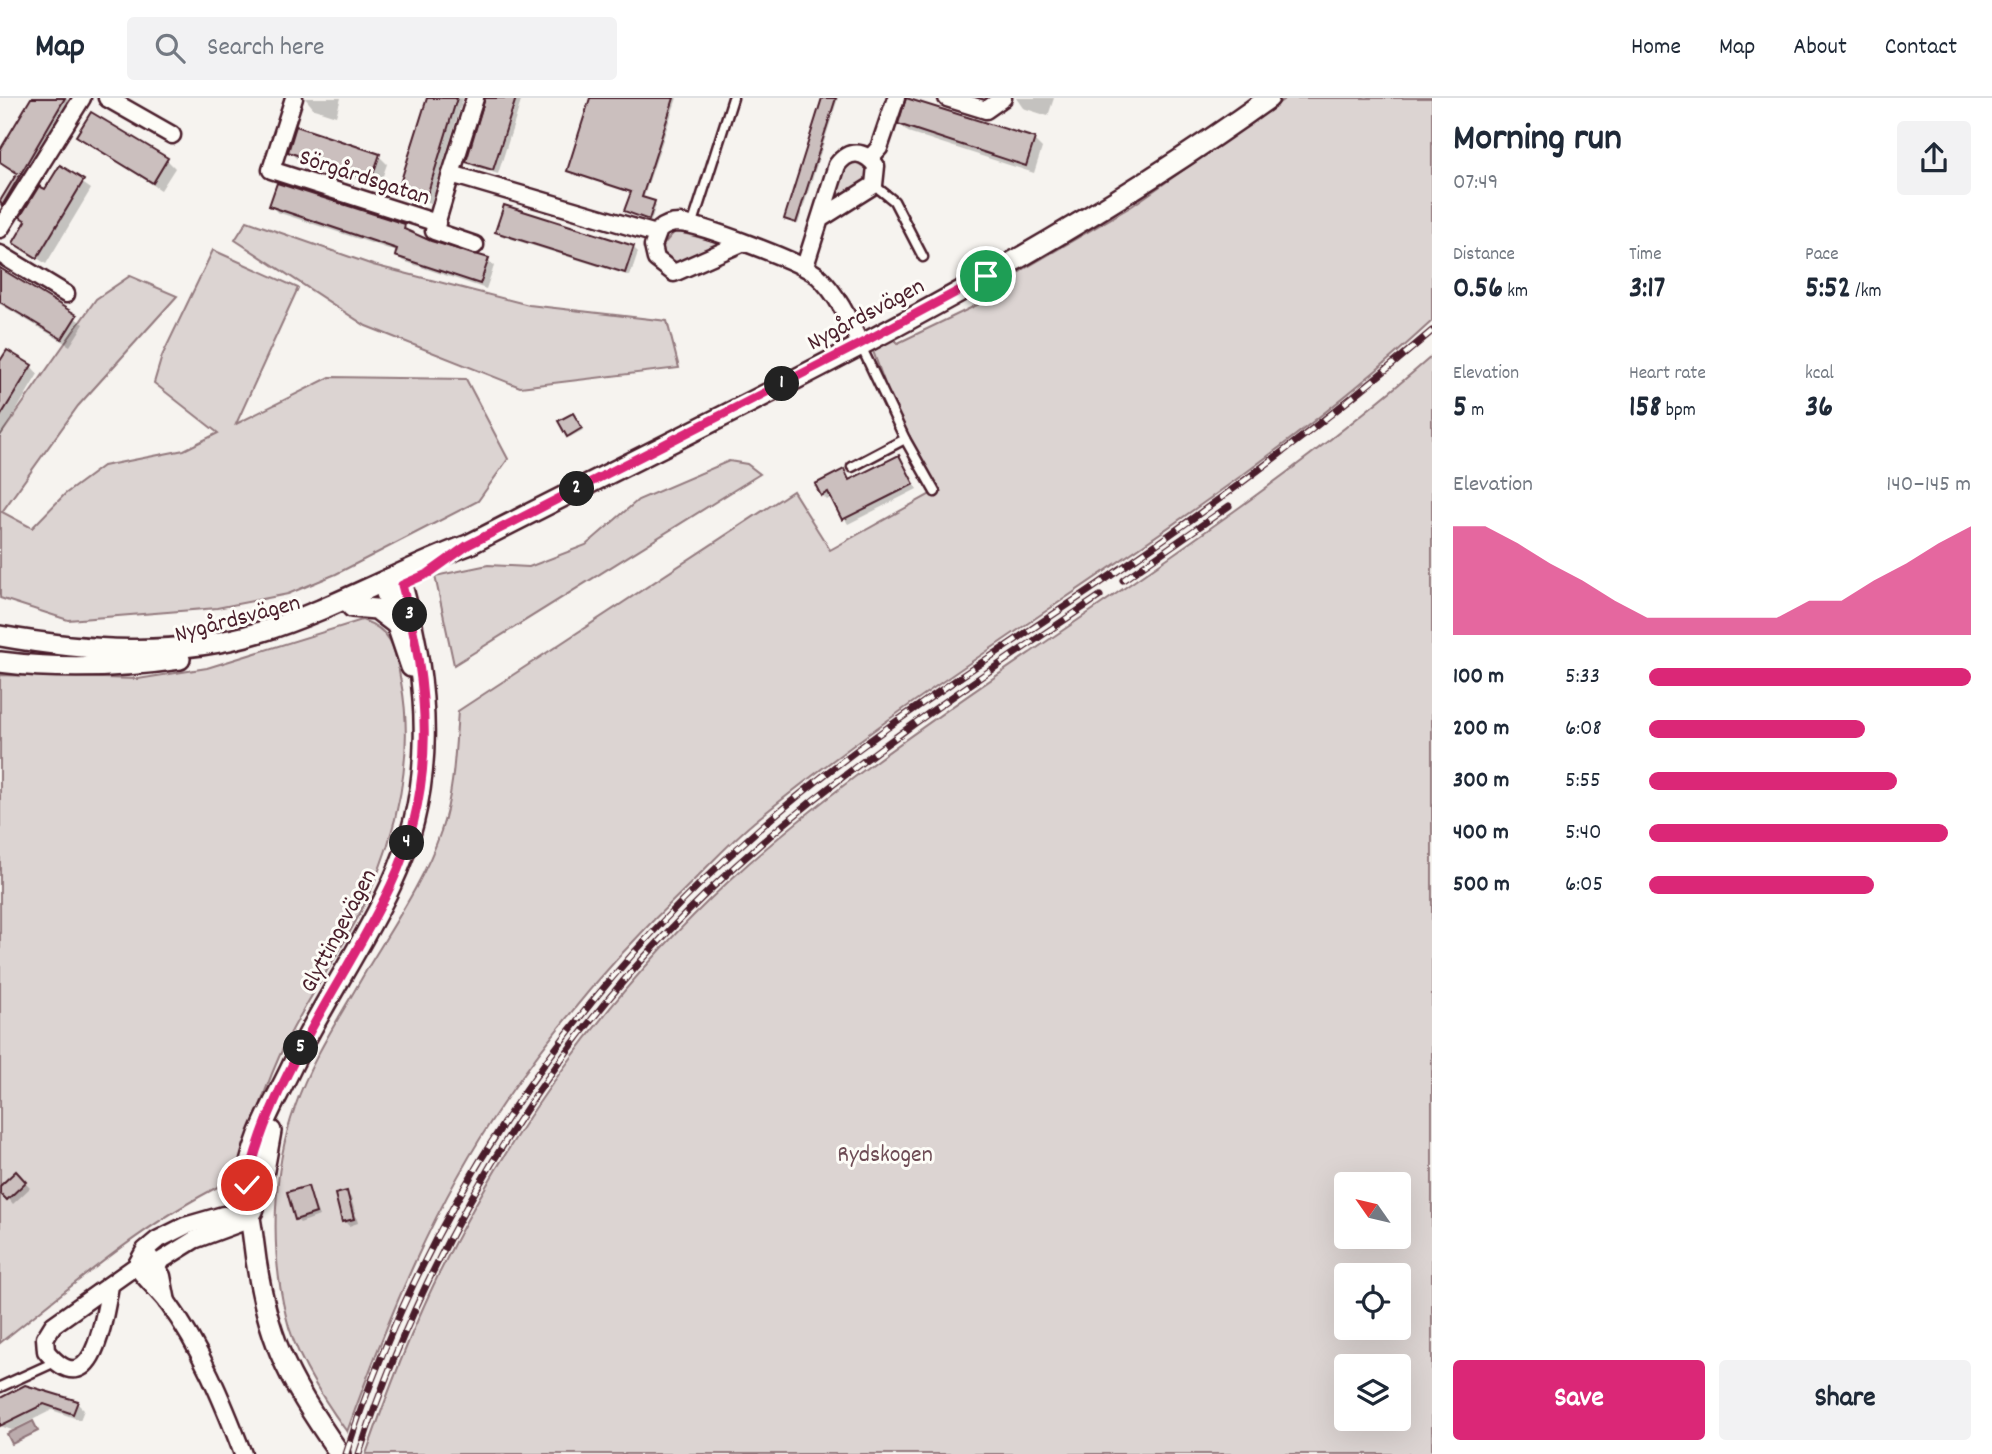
<!DOCTYPE html>
<html lang="en">
<head>
<meta charset="utf-8">
<style>
  body { margin:0; font-family:Dekko,sans-serif; background:#f2f2f3; color:#1f2937; height:100vh; display:flex; flex-direction:column; font-size:26px; white-space:nowrap }
  * { box-sizing:border-box; margin:0 }
  p { font-size:23px; color:#747a83 }
  .icon { flex:none; width:38px; height:38px; fill:none; stroke:currentColor; stroke-width:2; stroke-linecap:round; stroke-linejoin:round }
  .map { position:relative; flex:1; overflow:hidden }
  .sheet { display:flex; flex-direction:column; background:#fff; width:560px }
  .sheet>* { flex:none }
  .needle { width:46px; rotate:304deg }
  .tools { position:absolute; left:1334px; top:1074px; display:grid; gap:14px }
  .tools a { display:grid; place-items:center; width:77px; height:77px; border-radius:7px; background:#fff; box-shadow:0 7px 28px #0002; font-size:35px }
  .pin { position:absolute; display:grid; place-items:center; width:60px; height:60px; color:#fff; margin:-30px; border:4px solid #fff; border-radius:50%; box-shadow:0 2px 7px #0007 }
  .km { position:absolute; width:35px; height:35px; margin:-18px; border-radius:50%; background:#222; color:#fff; font-size:19px; line-height:35px; text-align:center }
  .round { display:grid; place-items:center; flex:none; width:74px; height:74px; border-radius:7px; background:#f2f2f3 }
  .overview { display:flex; align-items:center; justify-content:space-between; height:119px; padding:0 21px }
  h1 { font-size:38px; font-weight:700; line-height:52px }
  .metrics { display:grid; grid-template-columns:repeat(3,1fr); gap:10px; height:119px; padding:7px 21px }
  .metrics div { display:grid; align-content:center }
  .metrics b { font-size:30px; font-weight:700 }
  .metrics small { font-size:19px; font-weight:400 }
  .metrics p { font-size:19px }
  .chart { height:196px; padding:14px 21px }
  .chart p { display:flex; justify-content:space-between }
  .chart svg { width:100%; height:126px; margin-top:7px; fill:#db2777; opacity:.7 }
  .cta { display:flex; gap:14px; margin-top:auto; padding:14px 21px }
  .cta a { flex:1; height:80px; border-radius:7px; background:#db2777; color:#fff; font-size:28px; font-weight:700; line-height:80px; text-align:center }
  .cta a+a { background:#f2f2f3; color:#1f2937 }
  ul { padding:0 21px; list-style:none; font-size:23px }
  li { display:grid; grid-template-columns:112px 84px 1fr; align-items:center; height:52px }
  li i { height:18px; border-radius:9px; background:#db2777 }
  header { display:flex; align-items:center; gap:42px; box-sizing:border-box; height:98px; padding:0 35px; background:#fff; border-bottom:2px solid #e0e1e3 }
  header strong { font-size:33px }
  nav { display:flex; gap:38px; margin-inline-start:auto; font-size:24px }
  .search { width:490px; height:63px; background:#f2f2f3; display:flex; align-items:center; gap:18px; box-sizing:border-box; padding:0 24px; border-radius:7px; color:#747a83; font-size:26px }
  main { display:flex; flex:1; min-height:0 }
  .map>svg:first-child { display:block }
  .green { fill:#dcd4d2; stroke:#937a7e; stroke-width:2; fill-rule:evenodd }
  .water { fill:#bbabac; stroke:#8e7378; stroke-width:2 }
  .shadow { fill:#0003 }
  .building { fill:#cbbfbe; stroke:#4a1f2b; stroke-width:2 }
  .lines { fill:none; stroke-linecap:round; stroke-linejoin:round }
  .service-casing { stroke:#4a1f2b; stroke-width:13 }
  .minor-casing { stroke:#4a1f2b; stroke-width:21 }
  .tertiary-casing { stroke:#4a1f2b; stroke-width:24 }
  .service { stroke:#fdfcf7; stroke-width:8 }
  .minor { stroke:#fdfcf7; stroke-width:16 }
  .tertiary { stroke:#fdfcf7; stroke-width:19 }
  .rail-casing { stroke:#4a1f2b; stroke-width:7 }
  .rail { stroke:#fdfcf7; stroke-width:4.5; stroke-dasharray:13; stroke-linecap:butt }
  .route-casing { stroke:#fff; stroke-width:14 }
  .route { stroke:#db2777; stroke-width:9 }
  .labels { text-anchor:middle; stroke-width:6; stroke-linejoin:round; paint-order:stroke }
  .street-label { font-size:24px; fill:#4a1f2b; stroke:#fdfcf7 }
  .park-label { font-size:24px; fill:#6e4c55; stroke:#fdfcf7 }
</style>
</head>
<body>
<header>
<strong>Map</strong>
<div class="search"><svg class="icon" aria-label="search" viewBox="0 0 24 24"><circle cx="10" cy="10" r="6"/><path d="M15 15l6 6"/></svg>Search here</div>
<nav><a>Home</a><a>Map</a><a>About</a><a>Contact</a></nav>
</header>
<main>
<div class="map">
<svg width="1432" height="1356" viewBox="0 0 1432 1356">
  <rect width="100%" height="100%" fill="#f6f3ef"/>
  <filter id="ink" filterUnits="userSpaceOnUse"><feTurbulence type="fractalNoise" baseFrequency=".0143" numOctaves="2"/><feDisplacementMap in="SourceGraphic" scale="14" xChannelSelector="R" yChannelSelector="G"/><feConvolveMatrix kernelMatrix="1 2 1 2 8 2 1 2 1" color-interpolation-filters="sRGB"/></filter>
  <g filter="url(#ink)">
    <g class="green">
      <path d="M 1286,0 L 1432,0 L 1432,223 C 1227,413 975,544 759,720 C 734,740 712,764 690,786 C 621,852 558,925 504,1004 C 435,1104 388,1220 347,1334 C 323,1301 295,1258 286,1218 C 270,1152 272,1073 295,1009 C 311,962 339,920 363,878 C 390,832 424,784 441,733 C 454,695 455,653 458,613 L 793,393 L 830,452 L 934,394 L 905,341 L 873,253 L 894,241 L 898,245 L 1004,194 L 1001,188 L 1024,171 L 1132,108 Z"/>
      <polygon points="854,63 867,71 867,82 835,100 843,71"/>
      <polygon points="247,123 373,167 529,207 667,223 679,270 520,289 366,228 235,142"/>
      <polygon points="675,133 717,144 715,148 684,164 676,164 664,155 663,147"/>
      <polygon points="213,152 298,190 236,326 330,279 466,281 508,361 478,403 336,476 288,496 217,510 68,522 0,500 0,338 96,201 130,178 177,198 78,308 2,414 32,430 65,396 103,368 184,352 218,335 154,285 162,258"/>
      <path d="M 1432,258 L 1432,1356 L 366,1356 C 386,1299 407,1243 433,1188 C 504,1039 607,897 728,784 C 822,697 929,624 1034,552 C 1170,459 1308,366 1432,258 ZM 1346,1087 L 1398,1087 L 1398,1139 L 1346,1139 ZM 1346,1178 L 1398,1178 L 1398,1230 L 1346,1230 ZM 1346,1269 L 1398,1269 L 1398,1321 L 1346,1321 Z"/>
      <polygon points="729,363 747,366 760,376 454,567 435,478 488,467 529,469 586,447 638,402"/>
      <path d="M 362,522 C 395,533 395,554 401,584 C 415,657 397,735 367,801 C 344,851 310,895 286,944 C 265,987 251,1034 238,1079 C 149,1120 76,1185 0,1245 L 0,577 L 138,581 L 207,570 Z"/>
    </g>
    <polygon class="water" points="33,1323 38,1333 12,1346 7,1336"/>
    <g class="shadow">
      <polygon points="33,0 66,0 70,4 5,110 0,106 18,76 0,64 0,55"/>
      <polygon points="305,0 341,0 336,18 314,11"/>
      <polygon points="429,0 463,0 431,105 405,97 400,92"/>
      <polygon points="487,0 522,0 498,76 473,68 468,63"/>
      <polygon points="592,0 677,0 643,101 656,107 651,123 626,113 633,94"/>
      <polygon points="824,0 838,0 798,126 786,121"/>
      <polygon points="1016,0 1054,0 1048,18 1023,10"/>
      <polygon points="900,26 1034,42 1042,50 1034,75 908,34"/>
      <polygon points="78,38 167,62 175,70 161,92"/>
      <polygon points="290,54 379,58 387,66 379,89 298,62"/>
      <polygon points="61,70 91,91 46,166 15,145 27,125 22,119 46,94"/>
      <polygon points="271,108 404,127 410,136 471,159 488,162 494,168 486,191 403,163 397,157 398,154 277,114"/>
      <polygon points="497,134 633,149 638,154 630,178 502,138"/>
      <polygon points="0,173 84,226 70,248 0,206"/>
      <polygon points="0,266 31,268 38,276 0,340"/>
      <polygon points="575,319 583,332 570,339 568,338"/>
      <polygon points="898,359 917,391 848,426 832,399 827,402 822,397 843,373 851,383"/>
      <polygon points="16,1076 30,1090 13,1106 0,1090"/>
      <polygon points="308,1090 319,1118 300,1125 296,1121"/>
      <polygon points="346,1095 351,1100 358,1125 349,1128 344,1123"/>
      <polygon points="0,1302 77,1305 84,1312 80,1322 52,1312 12,1332 0,1328"/>
    </g>
    <g class="building">
      <polygon points="31,0 65,0 2,108 0,103 17,75 0,64 0,52"/>
      <polygon points="427,0 457,0 426,101 398,92"/>
      <polygon points="485,0 516,0 493,72 466,64"/>
      <polygon points="590,0 674,0 642,99 655,103 649,122 624,113 631,94 567,73"/>
      <polygon points="822,0 836,0 796,125 784,121"/>
      <polygon points="906,0 1035,40 1026,68 898,26"/>
      <polygon points="91,14 168,60 153,85 76,38"/>
      <polygon points="296,28 380,56 371,82 288,54"/>
      <polygon points="60,67 84,82 37,160 13,145 26,123 20,119 39,88 45,91"/>
      <polygon points="277,85 405,126 404,131 431,143 489,160 480,186 395,158 397,151 269,108"/>
      <polygon points="504,107 634,148 625,175 495,134"/>
      <polygon points="0,170 77,217 62,241 0,204"/>
      <polygon points="7,252 32,267 0,319 0,263"/>
      <polygon points="573,315 582,330 567,339 558,323"/>
      <polygon points="899,357 914,386 842,422 828,394 821,398 815,386 844,371 849,382"/>
      <polygon points="16,1073 26,1084 7,1102 0,1095 0,1088"/>
      <polygon points="308,1088 316,1115 295,1122 287,1094"/>
      <polygon points="347,1093 354,1121 342,1124 335,1096"/>
      <polygon points="25,1287 78,1303 73,1316 44,1306 0,1328 0,1300"/>
    </g>
    <g class="lines">
      <defs>
        <g id="service">
          <polyline points="874,87 894,103 923,159"/>
          <polyline points="692,128 733,0"/>
          <polyline points="905,341 935,394"/>
          <polyline points="852,369 905,341 860,246"/>
          <polyline points="0,1289 55,1264"/>
        </g>
        <g id="minor">
          <polyline points="107,0 172,37"/>
          <polyline points="294,0 271,72 437,125"/>
          <polyline points="947,0 986,12 1003,0"/>
          <polyline points="870,60 879,50 896,0"/>
          <polyline points="451,76 475,0"/>
          <polyline points="0,131 82,0"/>
          <path d="M 742,145 L 674,175 L 656,161 L 653,148 L 659,132 C 665,127 671,125 679,125 C 700,126 802,164 818,178 C 838,197 849,222 860,246"/>
          <polyline points="475,147 434,133 451,76 656,136"/>
          <polyline points="0,156 66,196"/>
          <path d="M 805,168 L 837,67 C 849,51 864,52 876,68 L 874,87 L 820,121"/>
          <polyline points="149,1158 162,1178 167,1204"/>
          <path d="M 136,1168 C 145,1181 158,1192 168,1205 C 201,1250 223,1304 243,1356"/>
          <polyline points="136,1168 154,1167 194,1142 251,1121"/>
          <path d="M 110,1188 C 104,1219 93,1310 46,1253 L 45,1240 L 53,1227 L 136,1168 L 145,1152 L 157,1142 L 185,1128 L 223,1117 L 251,1121"/>
        </g>
        <g id="tertiary">
          <polyline points="389,481 386,495 411,569"/>
          <polyline points="352,509 376,511 397,527"/>
          <path d="M 0,538 C 85,553 177,560 260,534 C 332,512 398,473 468,447 C 739,308 1021,179 1269,0"/>
          <path d="M 0,564 C 62,572 118,570 180,561"/>
          <polyline points="253,1113 261,1089 271,1033"/>
          <path d="M 340,1356 C 285,1277 264,1236 253,1139 C 251,1122 246,1103 247,1086 C 249,1045 275,1004 292,968 C 322,906 362,849 391,787 C 437,690 430,587 402,487 L 389,481"/>
        </g>
      </defs>
      <use href="#service" class="service-casing"/>
      <use href="#minor" class="minor-casing"/>
      <use href="#tertiary" class="tertiary-casing"/>
      <use href="#service" class="service"/>
      <use href="#minor" class="minor"/>
      <use href="#tertiary" class="tertiary"/>
      <defs>
        <g id="rail">
          <polyline points="1123,482 1229,408"/>
          <path d="M 346,1356 C 422,1119 564,904 750,739 C 857,643 981,566 1100,485 C 1215,407 1326,324 1432,233"/>
          <path d="M 359,1356 C 435,1123 571,910 757,749 C 864,656 983,577 1100,498"/>
        </g>
      </defs>
      <use href="#rail" class="rail-casing"/>
      <use href="#rail" class="rail"/>
    </g>
  </g>
  <g class="lines" filter="url(#ink)">
    <defs>
      <path id="route" d="M 247,1087 C 261,1021 294,961 327,903 C 349,865 372,827 391,787 C 437,690 430,588 402,487 L 429,475 L 468,447 L 860,246 L 986,178"/>
    </defs>
    <use href="#route" class="route-casing"/>
    <use href="#route" class="route"/>
  </g>
  <g class="labels">
    <g class="street-label">
      <text transform="translate(365 78) rotate(18)" y="8">Sörgårdsgatan</text>
      <text transform="translate(865 215) rotate(-28)" y="8">Nygårdsvägen</text>
      <text transform="translate(237 519) rotate(-15)" y="8">Nygårdsvägen</text>
      <text transform="translate(337 832) rotate(-62)" y="8">Glyttingevägen</text>
    </g>
    <g class="park-label">
      <text x="885" y="1063">Rydskogen</text>
    </g>
  </g>
</svg>
<div class="tools">
<a><svg class="needle" viewBox="-14 -14 28 28"><path d="M0-13l5 13h-10z" fill="#e53935"/><path d="M0 13l5-13h-10z" fill="#747a83"/></svg></a>
<a><svg class="icon" aria-label="locate" viewBox="0 0 24 24"><circle cx="12" cy="12" r="6"/><path d="M12 2v4M12 18v4M2 12h4M18 12h4"/></svg></a>
<a><svg class="icon" aria-label="layers" viewBox="0 0 24 24"><path d="M12 4l9 5-9 5-9-5zM3 14l9 5 9-5"/></svg></a>
</div>
<div class="pin" style="left:986px;top:178px;background:#1e9e55"><svg class="icon" aria-label="arrive" viewBox="0 0 24 24"><path d="M6 21V4h12l-3 4 3 4H6"/></svg></div>
<div class="pin" style="left:247px;top:1087px;background:#d93025"><svg class="icon" aria-label="check" viewBox="0 0 24 24"><path d="M5 12l5 5 9-10"/></svg></div>
<b class="km" style="left:782px;top:286px">1</b>
<b class="km" style="left:577px;top:391px">2</b>
<b class="km" style="left:410px;top:517px">3</b>
<b class="km" style="left:407px;top:745px">4</b>
<b class="km" style="left:301px;top:950px">5</b>
</div>
<section class="sheet">
<div class="overview"><div><h1>Morning run</h1><p>07:49</p></div><a class="round"><svg class="icon" aria-label="share" viewBox="0 0 24 24"><path d="M12 15V3M7 8l5-5 5 5M5 13v7h14v-7"/></svg></a></div>
<div class="metrics">
<div><p>Distance</p><b>0.56<small> km</small></b></div>
<div><p>Time</p><b>3:17</b></div>
<div><p>Pace</p><b>5:52<small> /km</small></b></div>
</div>
<div class="metrics">
<div><p>Elevation</p><b>5<small> m</small></b></div>
<div><p>Heart rate</p><b>158<small> bpm</small></b></div>
<div><p>kcal</p><b>36</b></div>
</div>
<div class="chart"><p><span>Elevation</span>140–145 m</p>
<svg viewBox="0 0 160 44" preserveAspectRatio="none"><path d="M0 44V6L10 6L20 12L30 19L40 25L50 32L60 38L70 38L80 38L90 38L100 38L110 32L120 32L130 25L140 19L150 12L160 6V44z"/></svg>
</div>
<ul>
<li><b>100 m</b>5:33<i style="width:100%"></i></li>
<li><b>200 m</b>6:08<i style="width:67%"></i></li>
<li><b>300 m</b>5:55<i style="width:77%"></i></li>
<li><b>400 m</b>5:40<i style="width:93%"></i></li>
<li><b>500 m</b>6:05<i style="width:70%"></i></li>
</ul>
<div class="cta"><a>Save</a><a>Share</a></div>
</section>
</main>
</body>
</html>
